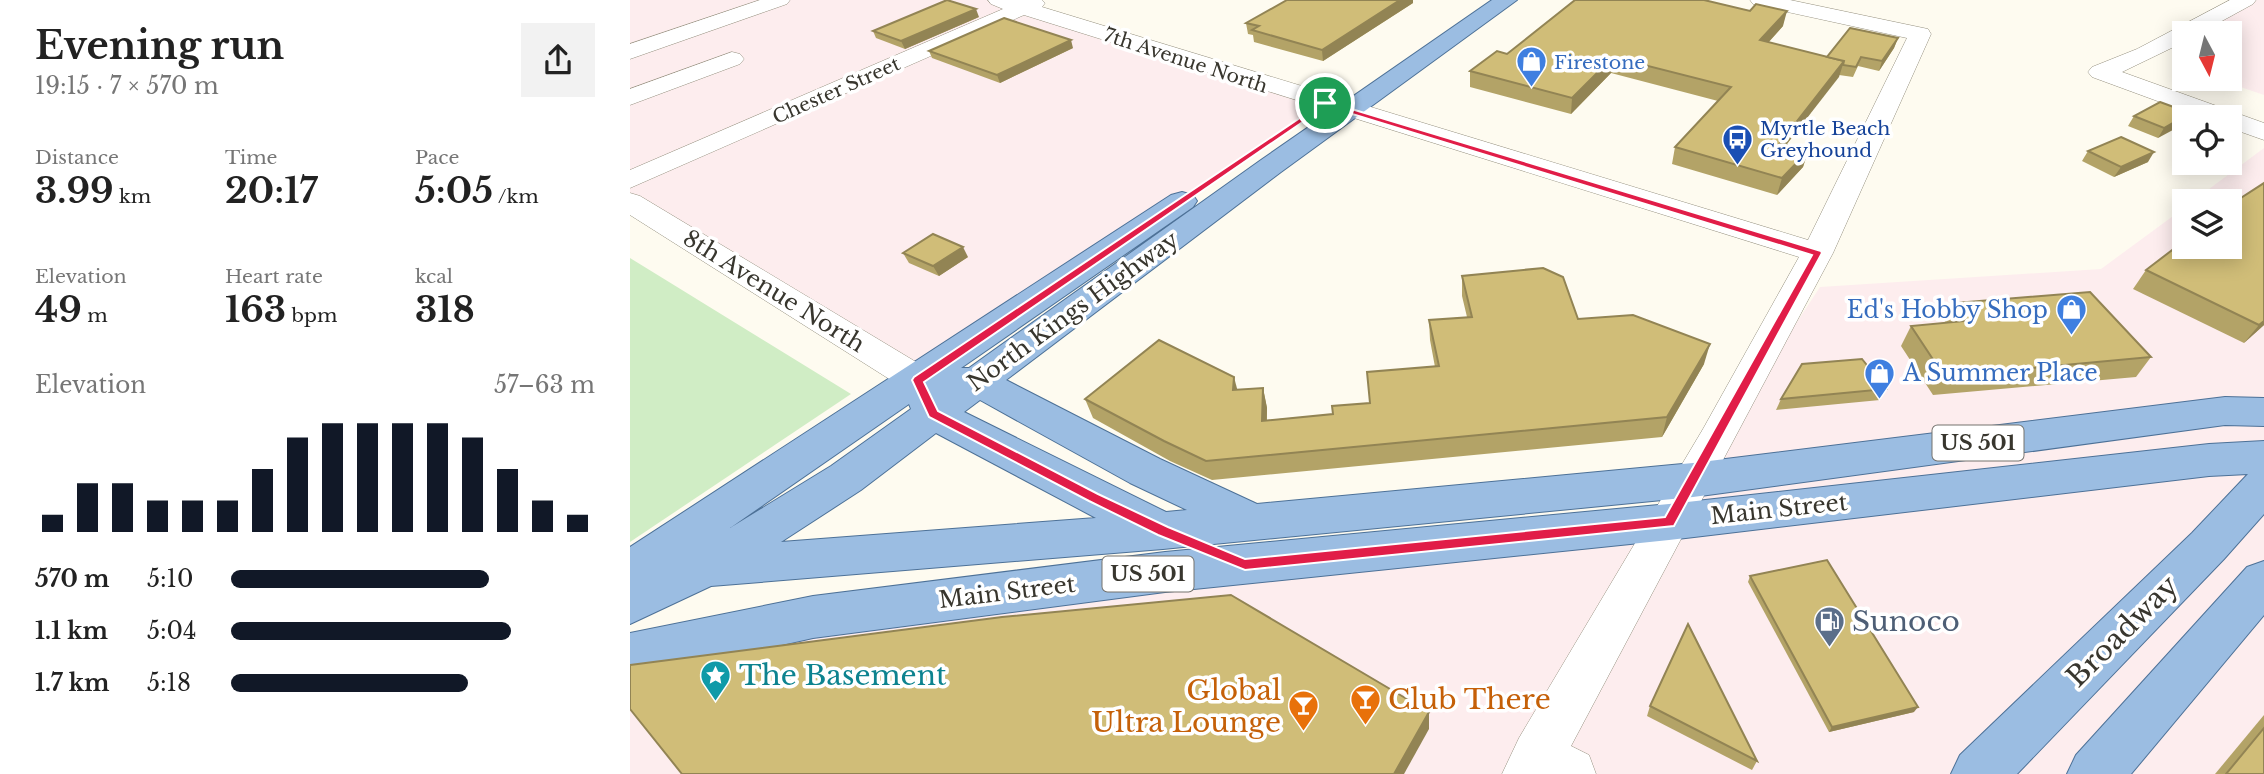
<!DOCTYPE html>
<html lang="en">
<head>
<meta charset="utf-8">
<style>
  body { margin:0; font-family:"Libre Baskerville",serif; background:#f2f2f2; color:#222; height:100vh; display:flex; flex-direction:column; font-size:26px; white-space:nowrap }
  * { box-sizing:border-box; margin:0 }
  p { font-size:23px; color:#767676 }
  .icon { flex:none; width:38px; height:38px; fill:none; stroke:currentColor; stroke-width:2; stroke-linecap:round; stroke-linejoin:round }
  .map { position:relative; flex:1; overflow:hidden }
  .side { display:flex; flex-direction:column; background:#fff; width:630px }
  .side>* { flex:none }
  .needle { width:46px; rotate:173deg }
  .controls { position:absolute; left:1542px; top:21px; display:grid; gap:14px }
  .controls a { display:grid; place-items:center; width:70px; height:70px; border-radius:0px; background:#fff; box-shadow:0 4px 18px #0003; font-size:35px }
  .pin { position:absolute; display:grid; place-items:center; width:60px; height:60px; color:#fff; margin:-30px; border:4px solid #fff; border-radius:50%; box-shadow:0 2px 7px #0007 }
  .round { display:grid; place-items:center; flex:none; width:74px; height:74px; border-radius:0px; background:#f2f2f2 }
  .headline { display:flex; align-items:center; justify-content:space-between; height:119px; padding:0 35px }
  h1 { font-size:38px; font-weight:800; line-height:52px }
  .stats { display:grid; grid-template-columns:repeat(3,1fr); gap:10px; height:119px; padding:7px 35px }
  .stats div { display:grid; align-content:center }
  .stats b { font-size:35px; font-weight:800 }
  .stats small { font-size:19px; font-weight:400 }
  .stats p { font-size:19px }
  .chart { height:196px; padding:14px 35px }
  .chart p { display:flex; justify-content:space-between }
  .chart svg { width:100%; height:126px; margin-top:7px; stroke:#111827; stroke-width:6 }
  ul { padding:0 35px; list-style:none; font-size:23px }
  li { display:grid; grid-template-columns:112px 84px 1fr; align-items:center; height:52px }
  li i { height:18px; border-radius:9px; background:#111827 }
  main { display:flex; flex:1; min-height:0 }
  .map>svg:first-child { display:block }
  .commercial { fill:#fdedee }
  .green { fill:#d0edc5 }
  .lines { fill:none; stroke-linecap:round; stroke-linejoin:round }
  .minor-casing { stroke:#95907f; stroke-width:1 }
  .major-casing { stroke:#4d7197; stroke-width:2 }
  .minor { fill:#fff; fill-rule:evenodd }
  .major { fill:#9bbde2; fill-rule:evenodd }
  .wall { fill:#b3a367 }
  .shaded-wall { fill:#928454 }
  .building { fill:#d0bd78; stroke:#928454; stroke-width:2 }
  .route { fill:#e11d48; stroke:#fff; stroke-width:2; fill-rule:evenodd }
  .labels { text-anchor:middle; stroke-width:7; stroke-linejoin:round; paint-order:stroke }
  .far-street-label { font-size:19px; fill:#38362e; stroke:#fff }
  .far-shop-label { font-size:19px; fill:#366cbe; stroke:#fff; text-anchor:start }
  .far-transit-label { font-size:19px; fill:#164399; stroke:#fff; text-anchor:start }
  .shield { fill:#fff; stroke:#74726d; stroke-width:2 }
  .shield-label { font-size:21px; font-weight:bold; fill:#38362e }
  .street-label { font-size:23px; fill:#38362e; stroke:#fff }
  .shop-label { font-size:23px; fill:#366cbe; stroke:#fff; text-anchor:end }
  .near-service-label { font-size:28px; fill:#4e5e75; stroke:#fff; text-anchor:start }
  .near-street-label { font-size:28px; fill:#38362e; stroke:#fff }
  .near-culture-label { font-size:28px; fill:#0d838f; stroke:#fff; text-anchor:start }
  .near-food-label { font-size:28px; fill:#c56008; stroke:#fff; text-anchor:end }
</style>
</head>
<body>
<main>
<section class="side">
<div class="headline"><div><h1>Evening run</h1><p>19:15 · 7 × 570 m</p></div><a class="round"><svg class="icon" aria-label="share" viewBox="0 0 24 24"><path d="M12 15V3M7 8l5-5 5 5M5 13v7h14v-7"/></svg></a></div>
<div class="stats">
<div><p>Distance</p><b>3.99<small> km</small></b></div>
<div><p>Time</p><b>20:17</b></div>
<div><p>Pace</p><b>5:05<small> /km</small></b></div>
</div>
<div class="stats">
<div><p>Elevation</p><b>49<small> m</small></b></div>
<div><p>Heart rate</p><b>163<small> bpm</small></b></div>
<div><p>kcal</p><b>318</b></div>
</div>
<div class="chart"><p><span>Elevation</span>57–63 m</p>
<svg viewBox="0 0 160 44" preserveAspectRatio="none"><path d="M5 44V38M15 44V27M25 44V27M35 44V33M45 44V33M55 44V33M65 44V22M75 44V11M85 44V6M95 44V6M105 44V6M115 44V6M125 44V11M135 44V22M145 44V33M155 44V38"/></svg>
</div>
<ul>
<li><b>570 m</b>5:10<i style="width:71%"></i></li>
<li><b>1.1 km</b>5:04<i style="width:77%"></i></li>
<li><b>1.7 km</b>5:18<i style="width:65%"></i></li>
</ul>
</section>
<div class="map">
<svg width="1634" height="774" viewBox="0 0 1634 774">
  <rect width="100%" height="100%" fill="#fefbf0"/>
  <g class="commercial">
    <polygon points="0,0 368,0 695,103 288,380 0,203"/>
    <polygon points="1616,0 1634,0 1634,95 1587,79 1600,79 1600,33 1554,33"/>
    <polygon points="1634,148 1634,774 0,774 0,662 1039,522 1063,480 1190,287 1471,269 1554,208 1554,247 1600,247 1600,201 1563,201"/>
  </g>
  <polygon class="green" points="0,258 221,394 0,542"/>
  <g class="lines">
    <defs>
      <g id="minor">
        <polygon points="130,0 160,0 157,4 0,59 0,44"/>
        <polygon points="358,0 412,0 415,3 412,7 1178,240 1277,38 1130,6 1123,4 1120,0 1160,0 1298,29 1301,34 1203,253 941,746 959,755 966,774 872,774 889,738 1073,429 1169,257 394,15 0,188 0,170 373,9 361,4"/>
        <polygon points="1600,0 1626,0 1623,4 1570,33 1554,33 1554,42 1492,72 1634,123 1634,140 1600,128 1600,117 1571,117 1462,77 1458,72 1462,67 1507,49"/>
        <polygon points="102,52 110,54 114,59 110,64 0,105 0,89"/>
        <polygon points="0,193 10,196 301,371 306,380 301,389 288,393 275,389 0,215"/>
      </g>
      <g id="major">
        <path d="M 862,0 L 887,0 L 651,172 L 376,380 L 530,459 L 627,504 L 1063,463 L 1595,397 L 1634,398 L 1634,426 L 1595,425 L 1063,497 L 533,549 L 81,586 L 0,624 L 0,547 L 541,195 L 552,192 L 563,195 L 567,201 L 563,207 L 331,368 L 339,368 L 631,160 ZM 350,400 L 500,483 L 557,510 L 536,512 L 334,412 ZM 279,404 L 281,409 L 201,466 L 100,528 ZM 306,433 L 466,518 L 151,542 L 231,490 Z"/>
        <polygon points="1634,441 1634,514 1594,559 1387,774 1321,774 1330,755 1562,533 1618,474 1579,476 1039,540 535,592 183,638 0,679 0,633 183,596 535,552 1039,504 1579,444"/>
        <polygon points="1634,561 1634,615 1501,774 1437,774 1446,755 1617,567"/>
      </g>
    </defs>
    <use href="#minor" class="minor-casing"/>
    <use href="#major" class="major-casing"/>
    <use href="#minor" class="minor"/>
    <use href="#major" class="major"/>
  </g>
  <g class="wall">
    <polygon points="783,3 693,61 624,42 623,35 618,34 616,23"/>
    <polygon points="349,17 275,49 246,38 243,31"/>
    <polygon points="1153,26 1138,43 1197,57 1268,38 1264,48 1249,71 1228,66 1223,77 1209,75 1157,144 1178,151 1173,167 1147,195 1042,164 1045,147 1088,101 981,73 941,114 840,87 840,71 877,54"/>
    <polygon points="443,48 370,83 302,58 299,51"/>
    <polygon points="1560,113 1528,138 1498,126 1504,116"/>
    <polygon points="1458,151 1518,162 1484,177 1452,161"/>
    <polygon points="273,253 338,257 309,276 279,263"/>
    <polygon points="1516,270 1634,325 1614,343 1503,289"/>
    <polygon points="832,276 948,319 1074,364 1032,437 582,480 540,461 463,418 455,399 633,388 637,408 637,420 703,414 740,403 805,367 800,340 799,320 837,317 832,296"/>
    <polygon points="1324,303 1521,357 1506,377 1303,395 1271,346 1281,326 1314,323"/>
    <polygon points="1256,389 1250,400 1146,410 1151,399"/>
    <polygon points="1120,576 1284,712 1199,732 1118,582"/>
    <polygon points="1020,706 1127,761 1122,770 1017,716"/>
    <polygon points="1634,715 1634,774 1585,774"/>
  </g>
  <g class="shaded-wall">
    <polygon points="770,0 783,0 783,3 693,61 692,50"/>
    <polygon points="346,9 349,17 275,49 271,41"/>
    <polygon points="1157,11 1153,26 1126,56 1130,40"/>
    <polygon points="1268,38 1264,48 1249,71 1252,61"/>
    <polygon points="441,40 443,48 370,83 367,75"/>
    <polygon points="983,57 981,73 941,114 942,98"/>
    <polygon points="1214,61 1209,77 1145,159 1150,143"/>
    <polygon points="1560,113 1558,117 1554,117 1554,124 1528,138 1534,128"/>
    <polygon points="1178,151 1173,167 1147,195 1152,178"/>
    <polygon points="1524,152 1518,162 1484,177 1491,167"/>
    <polygon points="333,247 338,257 309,276 303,266"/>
    <polygon points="1634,321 1634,325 1614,343 1629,325"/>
    <polygon points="1080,344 1074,364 1032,437 1037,417"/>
    <polygon points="604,377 609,396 603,390"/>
    <polygon points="633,388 637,408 636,440 632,421"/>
    <polygon points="1288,707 1284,712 1199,732 1202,727"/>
    <polygon points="799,712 799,729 774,774 764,774"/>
  </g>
  <g class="building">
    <polygon points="317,0 346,9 271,41 243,31"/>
    <polygon points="657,0 770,0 692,50 622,30 629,26 616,23"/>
    <polygon points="945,0 1074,0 1120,11 1126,4 1157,11 1130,40 1214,61 1150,143 1178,151 1152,178 1045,147 1101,87 983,57 942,98 840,71 867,51 877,54"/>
    <polygon points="374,18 441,40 367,75 299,51"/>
    <polygon points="1220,28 1268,38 1252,61 1231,57 1226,67 1213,65 1214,61 1197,57"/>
    <polygon points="1530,102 1560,113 1534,128 1504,116"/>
    <polygon points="1491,137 1524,152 1491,167 1458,151"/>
    <polygon points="1634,183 1634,321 1629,325 1516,270 1554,241 1554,247 1600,247 1600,205"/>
    <polygon points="303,234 333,247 303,266 273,253"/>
    <polygon points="913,268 933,277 948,319 1003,315 1080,344 1037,417 576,461 534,441 455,399 529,340 604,377 603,390 633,388 632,421 703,414 702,406 740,403 737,372 809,366 799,320 842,317 832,276"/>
    <polygon points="1460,292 1521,357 1314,376 1281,326 1335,321 1324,303"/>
    <polygon points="1232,359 1256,389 1151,399 1172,364"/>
    <polygon points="1197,560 1288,707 1202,727 1120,576"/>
    <polygon points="601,595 799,712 764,774 52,774 0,709 0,665 372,617"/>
    <polygon points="1058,624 1127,761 1020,706"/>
    <polygon points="1634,728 1634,774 1596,774"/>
  </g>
  <path class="route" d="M 695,101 L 1191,251 L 1192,253 L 1044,526 L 615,570 L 528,535 L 459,501 L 299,417 L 282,380 L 284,377 ZM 696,106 L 1182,255 L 1035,517 L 615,559 L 538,527 L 468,494 L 308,411 L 294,382 Z"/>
  <defs>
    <symbol id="shop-pin" viewBox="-11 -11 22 30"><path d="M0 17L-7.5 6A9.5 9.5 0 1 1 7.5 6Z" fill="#3f7fe0" stroke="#fff"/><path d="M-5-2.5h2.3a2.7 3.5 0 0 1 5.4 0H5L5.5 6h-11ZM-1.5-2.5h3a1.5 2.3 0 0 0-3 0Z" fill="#fff"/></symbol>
    <symbol id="bus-pin" viewBox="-11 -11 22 30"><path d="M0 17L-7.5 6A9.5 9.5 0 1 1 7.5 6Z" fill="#1a4fb4" stroke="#fff"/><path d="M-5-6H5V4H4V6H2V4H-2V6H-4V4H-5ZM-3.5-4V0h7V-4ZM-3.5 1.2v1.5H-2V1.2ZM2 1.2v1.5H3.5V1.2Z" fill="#fff"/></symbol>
    <symbol id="fuel-pin" viewBox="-11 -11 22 30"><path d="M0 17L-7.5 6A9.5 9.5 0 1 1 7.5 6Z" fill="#5c6f8a" stroke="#fff"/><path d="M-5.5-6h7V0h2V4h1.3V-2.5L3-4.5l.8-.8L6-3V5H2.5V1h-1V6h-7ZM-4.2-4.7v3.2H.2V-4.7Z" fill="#fff"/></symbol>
    <symbol id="sight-pin" viewBox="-11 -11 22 30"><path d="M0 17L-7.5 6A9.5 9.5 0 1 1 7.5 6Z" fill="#0f9aa8" stroke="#fff"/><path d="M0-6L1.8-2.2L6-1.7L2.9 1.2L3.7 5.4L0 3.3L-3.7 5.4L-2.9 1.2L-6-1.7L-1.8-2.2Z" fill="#fff"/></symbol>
    <symbol id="bar-pin" viewBox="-11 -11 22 30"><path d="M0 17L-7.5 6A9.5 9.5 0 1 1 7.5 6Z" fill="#e8710a" stroke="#fff"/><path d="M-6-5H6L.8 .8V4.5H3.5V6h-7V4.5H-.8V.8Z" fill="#fff"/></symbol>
  </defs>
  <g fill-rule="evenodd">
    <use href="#shop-pin" x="884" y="44" width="35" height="47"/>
    <use href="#bus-pin" x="1090" y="122" width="35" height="47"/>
    <use href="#shop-pin" x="1424" y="292" width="35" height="47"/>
    <use href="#shop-pin" x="1232" y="356" width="35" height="47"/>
    <use href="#fuel-pin" x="1182" y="604" width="35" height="47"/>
    <use href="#sight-pin" x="68" y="658" width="35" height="47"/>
    <use href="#bar-pin" x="718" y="682" width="35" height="47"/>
    <use href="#bar-pin" x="656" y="688" width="35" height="47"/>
  </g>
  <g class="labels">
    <g class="far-street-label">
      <text transform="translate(556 60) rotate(18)" y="7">7th Avenue North</text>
      <text transform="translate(206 90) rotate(-24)" y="7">Chester Street</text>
    </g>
    <g class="far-shop-label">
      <text x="924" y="69">Firestone</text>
    </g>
    <g class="far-transit-label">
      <text x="1130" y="135">Myrtle Beach<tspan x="1130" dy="22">Greyhound</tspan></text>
    </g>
    <g class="shield">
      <rect x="1302.5" y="425.5" width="91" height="35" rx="5"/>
      <rect x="472.5" y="556.5" width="91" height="35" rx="5"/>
    </g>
    <g class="shield-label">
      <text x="1348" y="450">US 501</text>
      <text x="518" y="581">US 501</text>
    </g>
    <g class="street-label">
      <text transform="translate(144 291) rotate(32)" y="8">8th Avenue North</text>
      <text transform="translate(443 311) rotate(-36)" y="8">North Kings Highway</text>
      <text transform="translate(1149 509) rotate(-6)" y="8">Main Street</text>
      <text transform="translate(377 592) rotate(-7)" y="8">Main Street</text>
    </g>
    <g class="shop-label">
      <text x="1418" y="318">Ed's Hobby Shop</text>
      <text x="1273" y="381" text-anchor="start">A Summer Place</text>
    </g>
    <g class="near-service-label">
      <text x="1222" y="631">Sunoco</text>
    </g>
    <g class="near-street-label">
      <text transform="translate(1492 631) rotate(-45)" y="10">Broadway</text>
    </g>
    <g class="near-culture-label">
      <text x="109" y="685">The Basement</text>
    </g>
    <g class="near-food-label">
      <text x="651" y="700">Global<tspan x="651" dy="32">Ultra Lounge</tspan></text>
      <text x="758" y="709" text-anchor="start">Club There</text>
    </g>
  </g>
</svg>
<div class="controls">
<a><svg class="needle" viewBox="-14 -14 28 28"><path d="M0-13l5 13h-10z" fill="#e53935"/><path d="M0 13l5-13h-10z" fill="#767676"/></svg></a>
<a><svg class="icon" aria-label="locate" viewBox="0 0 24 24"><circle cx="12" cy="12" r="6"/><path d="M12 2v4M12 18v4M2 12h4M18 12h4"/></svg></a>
<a><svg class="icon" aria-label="layers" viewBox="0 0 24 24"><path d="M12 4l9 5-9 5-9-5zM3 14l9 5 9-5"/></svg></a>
</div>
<div class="pin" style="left:695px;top:103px;background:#1e9e55"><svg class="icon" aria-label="arrive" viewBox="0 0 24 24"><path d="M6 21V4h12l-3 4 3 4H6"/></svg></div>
</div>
</main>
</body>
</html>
